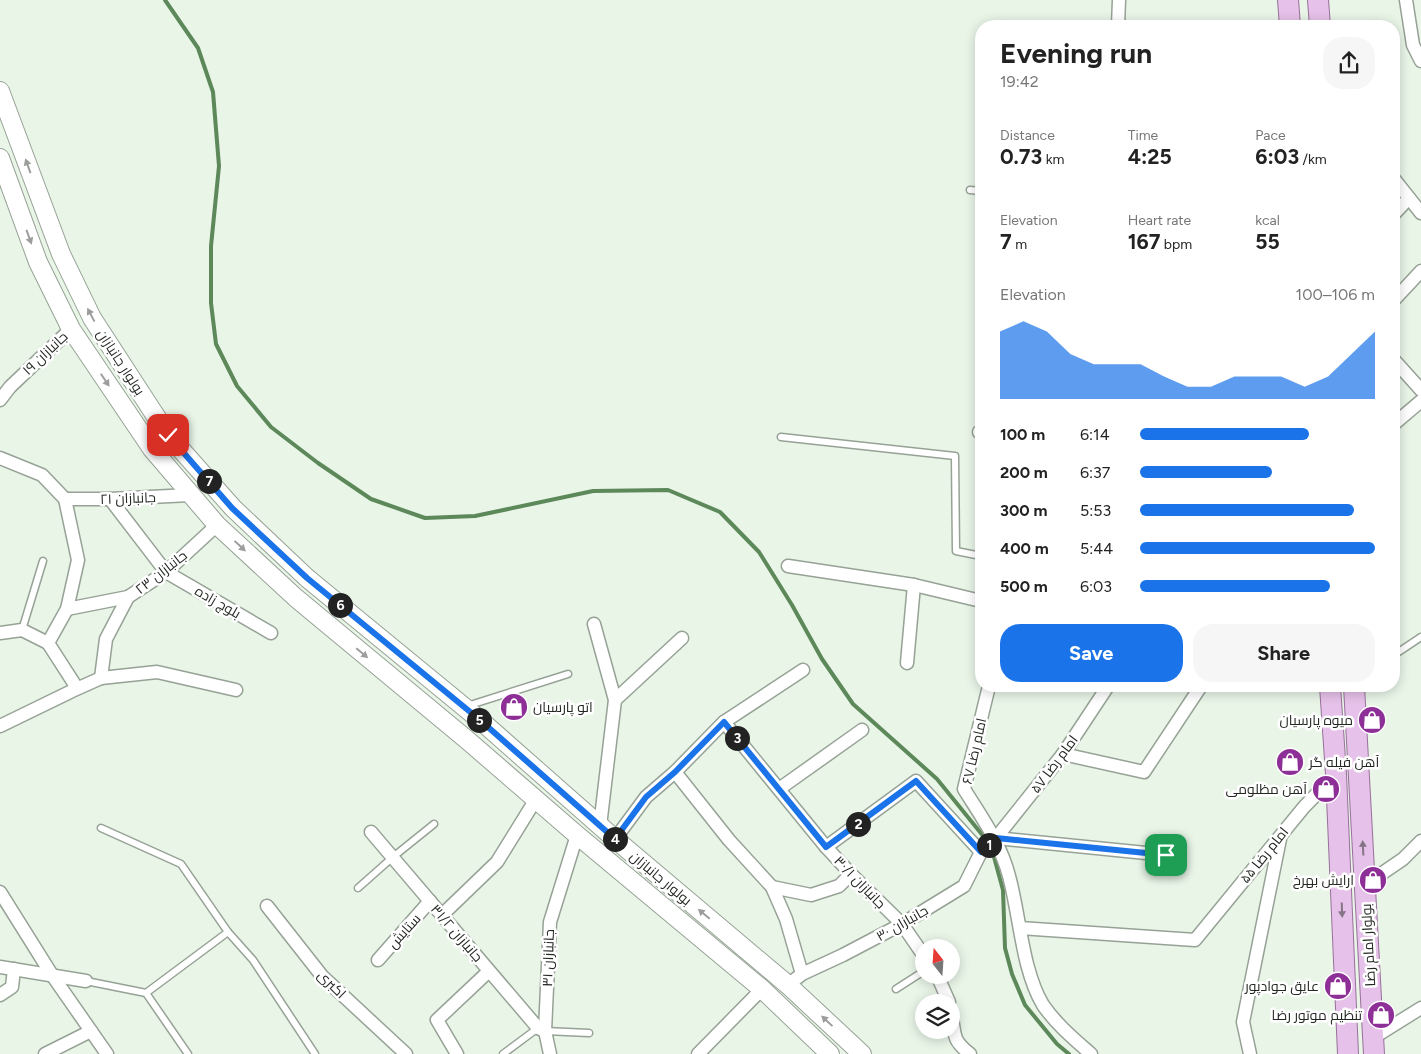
<!DOCTYPE html>
<html lang="en">
<head>
<meta charset="utf-8">
<style>
  body { margin:0; font-family:Figtree,Cairo,sans-serif; background:#f6f6f6; color:#222; height:100vh; display:flex; flex-direction:column; font-size:19px; white-space:nowrap }
  * { box-sizing:border-box; margin:0 }
  p { font-size:16px; color:#767676 }
  .icon { flex:none; width:28px; height:28px; fill:none; stroke:currentColor; stroke-width:2; stroke-linecap:round; stroke-linejoin:round }
  .map { position:relative; flex:1; overflow:hidden }
  .panel { position:absolute; left:975px; top:20px; width:425px; height:672px; display:flex; flex-direction:column; background:#fff; border-radius:20px; box-shadow:0 2px 12px #0003 }
  .panel>* { flex:none }
  .needle { width:32px; rotate:343deg }
  .fabs { position:absolute; left:915px; top:939px; display:grid; gap:10px }
  .fabs a { display:grid; place-items:center; width:45px; height:45px; border-radius:50%; background:#fff; box-shadow:0 2px 12px #0003; font-size:25px }
  .pin { position:absolute; display:grid; place-items:center; width:42px; height:42px; color:#fff; margin:-21px; border-radius:10px; box-shadow:0 2px 8px #0006 }
  .km { position:absolute; width:25px; height:25px; margin:-12px; border-radius:50%; background:#222; color:#fff; font-size:14px; line-height:25px; text-align:center }
  .round { display:grid; place-items:center; flex:none; width:52px; height:52px; border-radius:20px; background:#f6f6f6 }
  .head { display:flex; align-items:center; justify-content:space-between; height:85px; padding:0 25px }
  h1 { font-size:28px; font-weight:700; line-height:38px }
  .figures { display:grid; grid-template-columns:repeat(3,1fr); gap:8px; height:85px; padding:5px 25px }
  .figures div { display:grid; align-content:center }
  .figures b { font-size:21px; font-weight:700 }
  .figures small { font-size:14px; font-weight:400 }
  .figures p { font-size:14px }
  .chart { height:140px; padding:10px 25px }
  .chart p { display:flex; justify-content:space-between }
  .chart svg { width:100%; height:90px; margin-top:5px; fill:#1a73e8; opacity:.7 }
  .primary-button { display:flex; gap:10px; margin-top:auto; padding:10px 25px }
  .primary-button a { flex:1; height:58px; border-radius:20px; background:#1a73e8; color:#fff; font-size:20px; font-weight:700; line-height:58px; text-align:center }
  .primary-button a+a { background:#f6f6f6; color:#222 }
  ul { padding:0 25px; list-style:none; font-size:16px }
  li { display:grid; grid-template-columns:80px 60px 1fr; align-items:center; height:38px }
  li i { height:12px; border-radius:6px; background:#1a73e8 }
  .map>svg:first-child { display:block }
  .lines { fill:none; stroke-linecap:round; stroke-linejoin:round }
  .stream { stroke:#5c885a; stroke-width:4 }
  .lane-casing { stroke:#97a296; stroke-width:9 }
  .street-casing { stroke:#97a296; stroke-width:15 }
  .secondary-casing { stroke:#97a296; stroke-width:20 }
  .primary-casing { stroke:#98709b; stroke-width:22 }
  .lane { stroke:#fff; stroke-width:6 }
  .street { stroke:#fff; stroke-width:12 }
  .secondary { stroke:#fff; stroke-width:18 }
  .primary { stroke:#e6c1e9; stroke-width:20 }
  .oneway { fill:#9c9e9c }
  .oneway2 { fill:#857486 }
  .route-casing { stroke:#fff; stroke-width:10 }
  .route { stroke:#1a73e8; stroke-width:6 }
  .labels { text-anchor:middle; stroke-width:5; stroke-linejoin:round; paint-order:stroke }
  .street-label { font-size:14px; fill:#242823; stroke:#fff }
  .poi-label { font-size:14px; fill:#242823; stroke:#fff; text-anchor:end }
</style>
</head>
<body>
<div class="map">
<svg width="1421" height="1054" viewBox="0 0 1421 1054">
  <rect width="100%" height="100%" fill="#e8f5e7"/>
  <g class="lines">
    <polyline class="stream" points="165,0 198,48 213,92 219,166 211,246 211,303 216,344 237,386 271,427 318,463 371,499 425,518 475,516 593,491 668,490 720,512 759,552 792,605 822,659 853,704 937,779 984,837 994,857 1003,890 1005,948 1012,974 1025,1005 1057,1044 1069,1054"/>
    <defs>
      <g id="lane">
        <polyline points="970,190 981,191"/>
        <polyline points="781,437 955,456 956,551 981,556"/>
        <polyline points="22,630 43,561"/>
        <polyline points="1394,655 1421,637"/>
        <polyline points="467,706 568,674"/>
        <polyline points="101,828 181,864 228,932 253,960 315,1054"/>
        <polyline points="358,888 393,857 434,824"/>
        <polyline points="86,981 146,993 228,932"/>
        <polyline points="896,989 924,971"/>
        <polyline points="146,993 188,1054"/>
        <polyline points="545,1031 589,1033"/>
        <polyline points="503,1054 538,1028"/>
      </g>
      <g id="street">
        <polyline points="1406,0 1413,45 1421,61"/>
        <polyline points="1118,26 1119,0"/>
        <polyline points="1394,179 1421,213"/>
        <polyline points="1394,214 1409,198"/>
        <polyline points="1394,300 1421,271"/>
        <polyline points="1394,360 1421,390"/>
        <polyline points="0,400 10,387 71,329"/>
        <polyline points="1394,424 1421,401"/>
        <polyline points="979,432 981,432"/>
        <polyline points="0,458 42,475 65,499"/>
        <polyline points="65,499 110,499 190,495"/>
        <polyline points="110,499 166,572 271,633"/>
        <polyline points="788,566 914,585 981,601"/>
        <polyline points="67,609 128,597 166,572 217,525"/>
        <polyline points="594,624 615,700 600,826"/>
        <polyline points="0,633 22,630 48,643"/>
        <polyline points="48,643 67,609 78,560 65,499"/>
        <polyline points="48,643 77,688"/>
        <polyline points="907,663 914,585"/>
        <polyline points="101,678 106,639 128,597"/>
        <path d="M 989,686 L 964,789 C 982,818 1000,842 1009,876 C 1020,916 1022,970 1043,1005 C 1056,1024 1074,1039 1091,1054"/>
        <polyline points="615,700 682,638"/>
        <polyline points="724,722 826,847 851,874 902,924 924,956"/>
        <polyline points="0,726 72,691 101,678 157,672 236,690"/>
        <polyline points="1063,754 1144,772 1201,686"/>
        <polyline points="675,772 729,840 772,887 786,919 802,974"/>
        <polyline points="779,789 862,730"/>
        <polyline points="371,832 538,1028 545,1031"/>
        <polyline points="996,838 1166,855"/>
        <polyline points="615,839 646,797 675,772 724,722 803,670"/>
        <polyline points="826,847 916,781 981,852"/>
        <polyline points="1365,885 1403,859 1421,841"/>
        <polyline points="772,887 811,895 839,886 851,874"/>
        <polyline points="0,892 52,975 107,1054"/>
        <polyline points="267,906 322,976 406,1054"/>
        <polyline points="442,915 497,862 536,799"/>
        <polyline points="1020,928 1195,940 1304,807 1336,774"/>
        <polyline points="378,960 430,901"/>
        <polyline points="0,967 86,981"/>
        <polyline points="937,975 949,1002"/>
        <polyline points="788,985 802,974 843,955 902,924 964,886 981,852 996,838 1063,754 1108,686"/>
        <polyline points="0,995 12,987 14,969"/>
        <path d="M 951,1014 C 956,1035 951,1039 970,1054"/>
        <polyline points="1373,1038 1421,1008"/>
        <polyline points="45,1054 91,1031"/>
        <polyline points="457,1054 437,1020 489,971"/>
        <polyline points="550,1054 545,1031 550,922 577,835"/>
        <polyline points="698,1054 762,989"/>
        <polyline points="1250,1054 1243,1022 1280,839"/>
      </g>
      <g id="secondary">
        <polyline points="0,91 61,254 92,318 168,435 233,508 307,578 480,720 615,839 788,985 862,1054"/>
        <polyline points="0,158 38,262 71,329 152,449 217,525 296,598 466,739 577,835 762,989 830,1054"/>
      </g>
      <g id="primary">
        <polyline points="1288,0 1290,26"/>
        <polyline points="1318,0 1320,26"/>
        <polyline points="1330,686 1336,774 1348,1054"/>
        <polyline points="1354,686 1374,1054"/>
      </g>
    </defs>
    <use href="#lane" class="lane-casing"/>
    <use href="#street" class="street-casing"/>
    <use href="#secondary" class="secondary-casing"/>
    <use href="#primary" class="primary-casing"/>
    <use href="#lane" class="lane"/>
    <use href="#street" class="street"/>
    <use href="#secondary" class="secondary"/>
    <use href="#primary" class="primary"/>
  </g>
  <defs><path id="oneway-solid" d="M-6-.8H1V-3.2L6.5 0L1 3.2V.8H-6Z" transform="scale(1.25)"/></defs>
  <g class="oneway">
    <use href="#oneway-solid" transform="translate(28 166) rotate(-110)"/>
    <use href="#oneway-solid" transform="translate(29 237) rotate(70)"/>
    <use href="#oneway-solid" transform="translate(91 315) rotate(-118)"/>
    <use href="#oneway-solid" transform="translate(105 380) rotate(56)"/>
    <use href="#oneway-solid" transform="translate(240 546) rotate(43)"/>
    <use href="#oneway-solid" transform="translate(362 653) rotate(40)"/>
    <use href="#oneway-solid" transform="translate(704 914) rotate(-140)"/>
    <use href="#oneway-solid" transform="translate(827 1021) rotate(-137)"/>
  </g>
  <g class="oneway2">
    <use href="#oneway-solid" transform="translate(1363 848) rotate(-93)"/>
    <use href="#oneway-solid" transform="translate(1342 910) rotate(88)"/>
  </g>
  <g class="lines">
    <defs>
      <polyline id="route" points="168,435 232,508 307,578 480,720 615,839 646,797 675,772 724,722 826,847 916,781 981,852 996,838 1166,855"/>
    </defs>
    <use href="#route" class="route-casing"/>
    <use href="#route" class="route"/>
  </g>
  <defs>
    <symbol id="shop-disc" viewBox="-11 -11 22 22"><circle r="9.5" fill="#8e2f98" stroke="#fff"/><path d="M-5-2.5h2.3a2.7 3.5 0 0 1 5.4 0H5L5.5 6h-11ZM-1.5-2.5h3a1.5 2.3 0 0 0-3 0Z" fill="#fff"/></symbol>
  </defs>
  <g fill-rule="evenodd">
    <use href="#shop-disc" x="498" y="691" width="32" height="32"/>
    <use href="#shop-disc" x="1356" y="704" width="32" height="32"/>
    <use href="#shop-disc" x="1274" y="746" width="32" height="32"/>
    <use href="#shop-disc" x="1310" y="773" width="32" height="32"/>
    <use href="#shop-disc" x="1357" y="864" width="32" height="32"/>
    <use href="#shop-disc" x="1322" y="970" width="32" height="32"/>
    <use href="#shop-disc" x="1365" y="999" width="32" height="32"/>
  </g>
  <g class="labels">
    <g class="street-label">
      <text transform="translate(45 353) rotate(-43)" y="5">جانبازان ۱۹</text>
      <text transform="translate(121 362) rotate(57)" y="5">بولوار جانبازان</text>
      <text transform="translate(128 498) rotate(-2)" y="5">جانبازان ۲۱</text>
      <text transform="translate(161 572) rotate(-38)" y="5">جانبازان ۲۳</text>
      <text transform="translate(218 602) rotate(30)" y="5">بلوچ زاده</text>
      <text transform="translate(974 751) rotate(-77)" y="5">امام رضا ۶۷</text>
      <text transform="translate(1054 764) rotate(-53)" y="5">امام رضا ۵۷</text>
      <text transform="translate(1264 855) rotate(-51)" y="5">امام رضا ۵۵</text>
      <text transform="translate(661 878) rotate(40)" y="5">بولوار جانبازان</text>
      <text transform="translate(860 882) rotate(46)" y="5">جانبازان ۳۰/۱</text>
      <text transform="translate(902 923) rotate(-30)" y="5">جانبازان ۳۰</text>
      <text transform="translate(404 931) rotate(-48)" y="5">ستایش</text>
      <text transform="translate(457 933) rotate(49)" y="5">جانبازان ۳۱/۲</text>
      <text transform="translate(1368 945) rotate(-93)" y="5">بولوار امام رضا</text>
      <text transform="translate(548 958) rotate(-88)" y="5">جانبازان ۳۱</text>
      <text transform="translate(332 984) rotate(45)" y="5">اکبری</text>
    </g>
    <g class="poi-label">
      <text x="533" y="712" text-anchor="start">اتو پارسیان</text>
      <text x="1353" y="725">میوه پارسیان</text>
      <text x="1309" y="767" text-anchor="start">آهن فیله گر</text>
      <text x="1307" y="794">آهن مظلومی</text>
      <text x="1354" y="885">ارایش بهرخ</text>
      <text x="1319" y="991">عایق جوادپور</text>
      <text x="1362" y="1020">تنظیم موتور رضا</text>
    </g>
  </g>
</svg>
<div class="fabs">
<a><svg class="needle" viewBox="-14 -14 28 28"><path d="M0-13l5 13h-10z" fill="#e53935"/><path d="M0 13l5-13h-10z" fill="#767676"/></svg></a>
<a><svg class="icon" aria-label="layers" viewBox="0 0 24 24"><path d="M12 4l9 5-9 5-9-5zM3 14l9 5 9-5"/></svg></a>
</div>
<div class="pin" style="left:1166px;top:855px;background:#1e9e55"><svg class="icon" aria-label="arrive" viewBox="0 0 24 24"><path d="M6 21V4h12l-3 4 3 4H6"/></svg></div>
<div class="pin" style="left:168px;top:435px;background:#d93025"><svg class="icon" aria-label="check" viewBox="0 0 24 24"><path d="M5 12l5 5 9-10"/></svg></div>
<b class="km" style="left:989px;top:845px">1</b>
<b class="km" style="left:858px;top:824px">2</b>
<b class="km" style="left:737px;top:738px">3</b>
<b class="km" style="left:615px;top:839px">4</b>
<b class="km" style="left:479px;top:720px">5</b>
<b class="km" style="left:340px;top:605px">6</b>
<b class="km" style="left:209px;top:481px">7</b>
<section class="panel">
<div class="head"><div><h1>Evening run</h1><p>19:42</p></div><a class="round"><svg class="icon" aria-label="share" viewBox="0 0 24 24"><path d="M12 15V3M7 8l5-5 5 5M5 13v7h14v-7"/></svg></a></div>
<div class="figures">
<div><p>Distance</p><b>0.73<small> km</small></b></div>
<div><p>Time</p><b>4:25</b></div>
<div><p>Pace</p><b>6:03<small> /km</small></b></div>
</div>
<div class="figures">
<div><p>Elevation</p><b>7<small> m</small></b></div>
<div><p>Heart rate</p><b>167<small> bpm</small></b></div>
<div><p>kcal</p><b>55</b></div>
</div>
<div class="chart"><p><span>Elevation</span>100–106 m</p>
<svg viewBox="0 0 160 44" preserveAspectRatio="none"><path d="M0 44V11L10 6L20 11L30 22L40 27L50 27L60 27L70 33L80 38L90 38L100 33L110 33L120 33L130 38L140 33L150 22L160 11V44z"/></svg>
</div>
<ul>
<li><b>100 m</b>6:14<i style="width:72%"></i></li>
<li><b>200 m</b>6:37<i style="width:56%"></i></li>
<li><b>300 m</b>5:53<i style="width:91%"></i></li>
<li><b>400 m</b>5:44<i style="width:100%"></i></li>
<li><b>500 m</b>6:03<i style="width:81%"></i></li>
</ul>
<div class="primary-button"><a>Save</a><a>Share</a></div>
</section>
</div>
</body>
</html>
